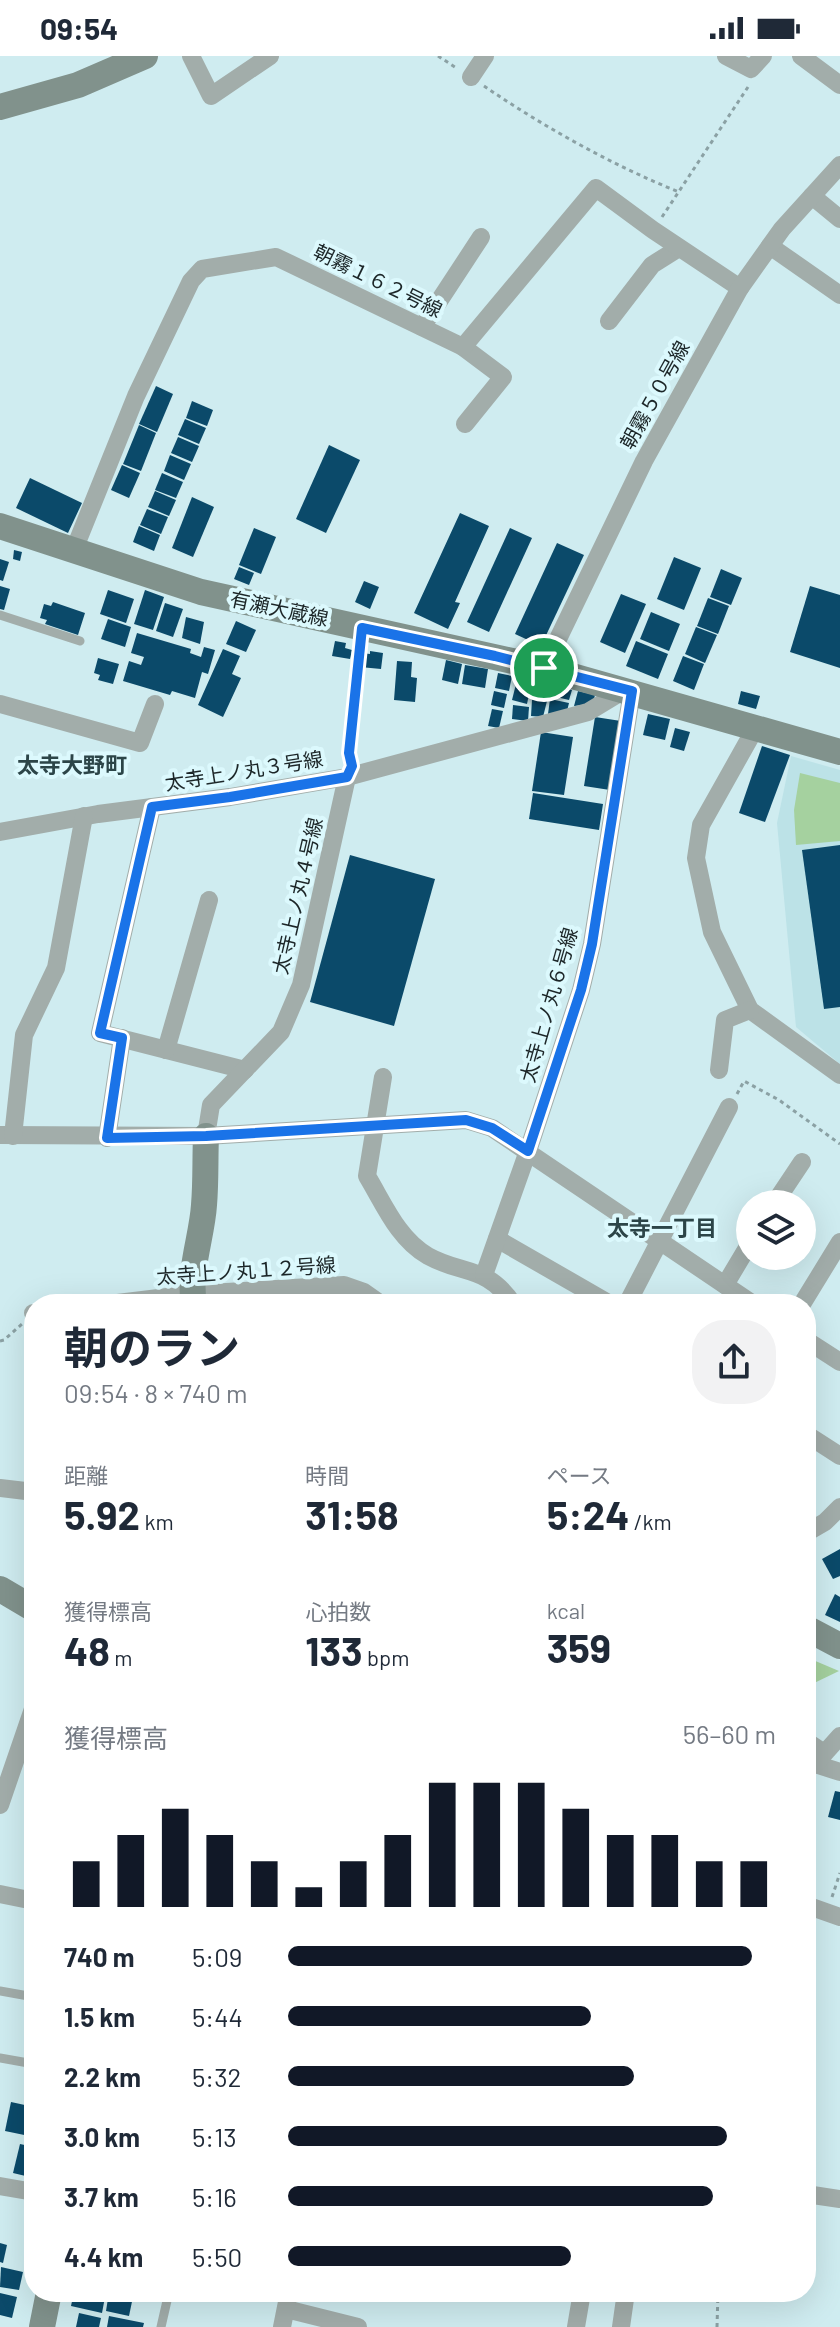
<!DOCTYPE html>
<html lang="ja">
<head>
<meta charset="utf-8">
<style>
  body { margin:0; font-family:Barlow,"Noto Sans JP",sans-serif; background:#f2f2f3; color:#1f2937; height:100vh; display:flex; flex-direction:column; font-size:30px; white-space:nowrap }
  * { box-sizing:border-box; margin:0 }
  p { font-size:26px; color:#747a83 }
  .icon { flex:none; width:44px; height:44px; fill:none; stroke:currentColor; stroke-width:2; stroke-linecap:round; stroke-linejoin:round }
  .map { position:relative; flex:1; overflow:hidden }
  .drawer { position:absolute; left:24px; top:1238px; width:792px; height:1008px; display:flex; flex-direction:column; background:#fff; border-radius:32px; box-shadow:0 8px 32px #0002 }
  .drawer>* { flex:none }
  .buttons { position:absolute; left:736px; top:1134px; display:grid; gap:16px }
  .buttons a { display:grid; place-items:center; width:80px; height:80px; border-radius:50%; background:#fff; box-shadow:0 8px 32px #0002; font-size:40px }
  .pin { position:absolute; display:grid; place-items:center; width:68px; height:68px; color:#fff; margin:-34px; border:4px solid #fff; border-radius:50%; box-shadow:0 2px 8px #0007 }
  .round { display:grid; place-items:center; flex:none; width:84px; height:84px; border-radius:32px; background:#f2f2f3 }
  .head { display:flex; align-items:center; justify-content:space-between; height:136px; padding:0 40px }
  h1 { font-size:44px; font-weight:700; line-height:60px }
  .figures { display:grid; grid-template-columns:repeat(3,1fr); gap:12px; height:136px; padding:8px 40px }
  .figures div { display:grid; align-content:center }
  .figures b { font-size:40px; font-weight:700 }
  .figures small { font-size:22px; font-weight:400 }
  .figures p { font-size:22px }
  .chart { height:224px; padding:16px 40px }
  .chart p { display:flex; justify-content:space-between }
  .chart svg { width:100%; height:144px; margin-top:8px; stroke:#111827; stroke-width:6 }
  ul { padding:0 40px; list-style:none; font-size:26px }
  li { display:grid; grid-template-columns:128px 96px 1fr; align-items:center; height:60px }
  li i { height:20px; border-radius:10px; background:#111827 }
  .status { display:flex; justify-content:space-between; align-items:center; height:56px; padding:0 40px; background:#fff; direction:ltr }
  .status svg { height:22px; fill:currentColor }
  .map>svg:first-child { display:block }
  .built { fill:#bce2e7 }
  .green { fill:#a5d19f }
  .building { fill:#0b4a6a }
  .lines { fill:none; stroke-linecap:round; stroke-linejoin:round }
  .path { stroke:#8ba1a4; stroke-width:3; stroke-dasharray:4 4; stroke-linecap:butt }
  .lane { stroke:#a2adaa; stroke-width:9 }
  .street { stroke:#a2adaa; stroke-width:18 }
  .secondary { stroke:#81928c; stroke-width:26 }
  .route-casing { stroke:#fff; stroke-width:16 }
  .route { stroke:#1a73e8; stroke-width:10 }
  .labels { text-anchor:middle; stroke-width:8; stroke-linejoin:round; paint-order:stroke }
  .street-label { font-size:20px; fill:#1c2628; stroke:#dcf9fd }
  .neighbourhood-label { font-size:22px; font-weight:bold; fill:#2c4548; stroke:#dcf9fd }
</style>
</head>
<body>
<div class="status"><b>09:54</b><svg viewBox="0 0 49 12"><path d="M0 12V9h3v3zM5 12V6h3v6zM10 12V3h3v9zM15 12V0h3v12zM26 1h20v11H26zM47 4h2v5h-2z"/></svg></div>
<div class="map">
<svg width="840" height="2271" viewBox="0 0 840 2271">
  <rect width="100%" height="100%" fill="#cfecf0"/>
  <polygon class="built" points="791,700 840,714 840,1008 796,971 777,767"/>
  <g class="green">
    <polygon points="800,717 840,727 840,785 796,789 794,754"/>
    <polygon points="806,1601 839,1615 808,1630 806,1628"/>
  </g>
  <g class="building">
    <polygon points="156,330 173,338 157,376 139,368"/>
    <polygon points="192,345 213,354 207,370 186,362"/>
    <polygon points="185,363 206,372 199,388 178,379"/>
    <polygon points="139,369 156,377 141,415 123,408"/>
    <polygon points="178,381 199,390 192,406 171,397"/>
    <polygon points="329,389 360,404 326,477 296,463"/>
    <polygon points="170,399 191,408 184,424 164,415"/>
    <polygon points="122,409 140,417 129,442 111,434"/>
    <polygon points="162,417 183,426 176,442 155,434"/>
    <polygon points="30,422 82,447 68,477 16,452"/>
    <polygon points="155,435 176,444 169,460 148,451"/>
    <polygon points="192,441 214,451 193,501 172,492"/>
    <polygon points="147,453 168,461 161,478 140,469"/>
    <polygon points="460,457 489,470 455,546 460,547 448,573 414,557"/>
    <polygon points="139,470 160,479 154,495 133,486"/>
    <polygon points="254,472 276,481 261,518 239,509"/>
    <polygon points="510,472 532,482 489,576 467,566"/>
    <polygon points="557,487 584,499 541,590 515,578"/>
    <polygon points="14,494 22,496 20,505 13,503"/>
    <polygon points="674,501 701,512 684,554 657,543"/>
    <polygon points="0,503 9,506 3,525 0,524"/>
    <polygon points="239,511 254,517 249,529 234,523"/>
    <polygon points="721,513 742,522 731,549 710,541"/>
    <polygon points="364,525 379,531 370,553 355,546"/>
    <polygon points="0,530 10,533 4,554 0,553"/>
    <polygon points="810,530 840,539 840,612 790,596"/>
    <polygon points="108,534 134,543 126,567 100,558"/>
    <polygon points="145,534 164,541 153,574 134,568"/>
    <polygon points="621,538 646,548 625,597 600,586"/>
    <polygon points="708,542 729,550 718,578 697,570"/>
    <polygon points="53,546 85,557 78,579 45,568 47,564 40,562 44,548 51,550"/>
    <polygon points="165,547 183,553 173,581 156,575"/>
    <polygon points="651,556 680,568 669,595 640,583"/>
    <polygon points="186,561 204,566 200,588 182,582"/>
    <polygon points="108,563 131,571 125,591 101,583"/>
    <polygon points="236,565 256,574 246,596 226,588"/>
    <polygon points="696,571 717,579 705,607 685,598"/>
    <polygon points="137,577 191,593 190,597 201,601 204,591 215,594 208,618 202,616 195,642 172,635 170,639 123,625 129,605 141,609 144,601 131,597"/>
    <polygon points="335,585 346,587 345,592 352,594 350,603 332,600"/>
    <polygon points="636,585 668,598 658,623 626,610"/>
    <polygon points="223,593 240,600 232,618 241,622 223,661 198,649"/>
    <polygon points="370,595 383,597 381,613 360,611 362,597 370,598"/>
    <polygon points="683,600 704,608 694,634 673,625"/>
    <polygon points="98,602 119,608 113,628 98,624 100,619 94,617"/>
    <polygon points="446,604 462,608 458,628 442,624"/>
    <polygon points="397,605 412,606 411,621 417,622 415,646 394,644"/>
    <polygon points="465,609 488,613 485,632 462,628"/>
    <polygon points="498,617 512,620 509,635 495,632"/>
    <polygon points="518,620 532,624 527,648 512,644"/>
    <polygon points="536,626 550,628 548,642 534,639"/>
    <polygon points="554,629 572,634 569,644 552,640"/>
    <polygon points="494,635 507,638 504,652 491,649"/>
    <polygon points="578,635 595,639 593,648 574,650"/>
    <polygon points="741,635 760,640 756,653 738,648"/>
    <polygon points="550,643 569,647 567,655 548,658"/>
    <polygon points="532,644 547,645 543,661 531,660"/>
    <polygon points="513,649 529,651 528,665 512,663"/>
    <polygon points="492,653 503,655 499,672 488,670"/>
    <polygon points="648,658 670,663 665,684 643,679"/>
    <polygon points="595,661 621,665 610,734 584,730"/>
    <polygon points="675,672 690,676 684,695 670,691"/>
    <polygon points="541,676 573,681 564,739 532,735"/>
    <polygon points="762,690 790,699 765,766 739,757"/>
    <polygon points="533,737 603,748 599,774 529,763"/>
    <polygon points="840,789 840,951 824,953 802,794"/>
    <polygon points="350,799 435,823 394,970 310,946"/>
    <polygon points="840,1493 840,1520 833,1523 822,1503"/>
    <polygon points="835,1538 840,1541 840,1566 825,1559"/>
    <polygon points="30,1720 34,1721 34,1752 24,1750"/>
    <polygon points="835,1735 840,1736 840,1764 828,1761"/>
    <polygon points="11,2046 34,2051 34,2081 5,2075"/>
    <polygon points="20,2088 34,2091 34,2122 13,2117"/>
    <polygon points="0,2187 7,2189 3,2207 0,2206"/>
    <polygon points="1,2211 23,2216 19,2234 0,2231"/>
    <polygon points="74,2236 105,2241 102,2257 71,2250"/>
    <polygon points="109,2236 134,2236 129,2260 106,2255"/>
    <polygon points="0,2237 17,2241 12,2262 0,2259"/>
    <polygon points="79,2257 101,2262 99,2271 76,2271"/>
    <polygon points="109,2260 144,2267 143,2271 107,2271"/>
  </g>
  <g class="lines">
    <g class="path">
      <polyline points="438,0 458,13"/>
      <path d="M 484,30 C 544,71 612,109 679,136"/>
      <polyline points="662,161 748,31"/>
      <polyline points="350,703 360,591"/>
      <polyline points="737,1038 744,1025 779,1044 840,1088"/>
      <polyline points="0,1285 4,1284 22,1268"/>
      <polyline points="832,1841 840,1817"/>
      <polyline points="717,2271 718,2236"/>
    </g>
    <g class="lane">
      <polyline points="0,559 80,585"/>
      <polyline points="0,1935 34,1941"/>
      <polyline points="0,2002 34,2008"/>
      <polyline points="161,2271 169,2236"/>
    </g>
    <g class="street">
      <polyline points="191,0 211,40 270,0"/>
      <polyline points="726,0 751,13 763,0"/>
      <polyline points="801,0 840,29"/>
      <polyline points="471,21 485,0"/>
      <polyline points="812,140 840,163"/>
      <polyline points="770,190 840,239"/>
      <polyline points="609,265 652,209 679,192"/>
      <polyline points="422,271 481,181"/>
      <polyline points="463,291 503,321 465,368"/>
      <polyline points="74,494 136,340 191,225 202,213 276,201 463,291 596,132 653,174 740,232"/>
      <polyline points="544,612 644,405 740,232 782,173 840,109"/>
      <polyline points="0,648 140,687 155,648"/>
      <polyline points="756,671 701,769 696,802 712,876 750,954 840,1019"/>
      <polyline points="152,751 100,977 245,1014"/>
      <polyline points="0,776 98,758 230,741 347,721 588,656 626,633"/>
      <polyline points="166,994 209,844"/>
      <polyline points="719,1014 725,964 750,954"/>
      <path d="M 383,1021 L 367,1120 C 384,1148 398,1183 428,1200 C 462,1219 487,1209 513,1248"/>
      <polyline points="0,1079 206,1080 466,1064 492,1072 753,1248"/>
      <polyline points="13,1080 24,979 56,912 84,760"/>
      <polyline points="206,1080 211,1049 281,976 301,929 347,721"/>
      <polyline points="107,1082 122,982"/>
      <polyline points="774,1148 802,1106"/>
      <polyline points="497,1183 610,1248"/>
      <polyline points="484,1219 528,1095 581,934 592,888 632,635"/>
      <polyline points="725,1229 750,1187"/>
      <polyline points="109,1248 192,1238 344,1229 364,1236 381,1248"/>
      <polyline points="627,1248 729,1051"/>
      <polyline points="802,1248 840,1186"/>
      <polyline points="33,1257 34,1257"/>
      <polyline points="806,1284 840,1306"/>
      <polyline points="806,1378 840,1400"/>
      <polyline points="0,1432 34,1436"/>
      <polyline points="806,1477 825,1466 840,1451"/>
      <polyline points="806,1685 824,1697"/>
      <polyline points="815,1708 840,1716"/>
      <polyline points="806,1713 815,1708 840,1680"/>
      <polyline points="0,1749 34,1650"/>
      <polyline points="0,1838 34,1845"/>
      <polyline points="806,1849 840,1861"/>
      <polyline points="0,2130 34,2136"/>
      <polyline points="806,2138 840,2143"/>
      <polyline points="286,2253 358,2271"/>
      <polyline points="282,2271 289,2236"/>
      <polyline points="576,2271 582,2236"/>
      <polyline points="621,2271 625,2243"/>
    </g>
    <g class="secondary">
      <polyline points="0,51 78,29 145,0"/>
      <polyline points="0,470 201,536 544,612 840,696"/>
      <path d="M 194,1248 C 188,1215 202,1181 204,1149 C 206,1126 205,1103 206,1080"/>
      <polyline points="0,1533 34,1553"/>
      <polyline points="806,1572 840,1590"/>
      <polyline points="42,2271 49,2236"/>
    </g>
  </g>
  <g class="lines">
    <defs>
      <polygon id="route" points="362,572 495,600 632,635 592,888 581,934 528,1095 492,1072 466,1064 206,1080 107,1082 122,982 100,977 152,751 230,741 347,721 352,710 349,697"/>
    </defs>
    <use href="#route" class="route-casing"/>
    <use href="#route" class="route"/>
  </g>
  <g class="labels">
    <g class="street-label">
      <text transform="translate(378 225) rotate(26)" y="7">朝霧１６２号線</text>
      <text transform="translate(655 339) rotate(-61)" y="7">朝霧５０号線</text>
      <text transform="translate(279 553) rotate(12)" y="7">有瀬大蔵線</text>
      <text transform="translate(244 715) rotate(-9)" y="7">太寺上ノ丸３号線</text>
      <text transform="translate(298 840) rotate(-77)" y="7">太寺上ノ丸４号線</text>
      <text transform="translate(549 949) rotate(-74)" y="7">太寺上ノ丸６号線</text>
      <text transform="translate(246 1215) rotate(-4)" y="7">太寺上ノ丸１２号線</text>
    </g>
    <g class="neighbourhood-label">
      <text x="72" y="717">太寺大野町</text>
      <text x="662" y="1180">太寺一丁目</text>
    </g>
  </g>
</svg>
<div class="buttons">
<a><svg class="icon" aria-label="layers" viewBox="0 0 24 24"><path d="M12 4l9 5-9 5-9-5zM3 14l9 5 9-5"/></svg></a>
</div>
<div class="pin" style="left:544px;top:612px;background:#1e9e55"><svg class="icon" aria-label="arrive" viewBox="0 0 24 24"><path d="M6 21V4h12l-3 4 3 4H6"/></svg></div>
<section class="drawer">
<div class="head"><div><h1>朝のラン</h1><p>09:54 · 8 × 740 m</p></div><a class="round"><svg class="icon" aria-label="share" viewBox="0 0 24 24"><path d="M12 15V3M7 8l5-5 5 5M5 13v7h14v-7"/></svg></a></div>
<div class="figures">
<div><p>距離</p><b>5.92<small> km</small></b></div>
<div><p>時間</p><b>31:58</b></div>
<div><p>ペース</p><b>5:24<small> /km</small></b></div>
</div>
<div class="figures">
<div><p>獲得標高</p><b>48<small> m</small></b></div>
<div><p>心拍数</p><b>133<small> bpm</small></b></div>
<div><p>kcal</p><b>359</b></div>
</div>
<div class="chart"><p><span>獲得標高</span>56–60 m</p>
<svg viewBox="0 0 160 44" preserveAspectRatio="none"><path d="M5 44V30M15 44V22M25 44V14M35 44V22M45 44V30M55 44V38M65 44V30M75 44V22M85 44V6M95 44V6M105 44V6M115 44V14M125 44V22M135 44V22M145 44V30M155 44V30"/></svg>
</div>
<ul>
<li><b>740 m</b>5:09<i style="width:95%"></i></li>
<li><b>1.5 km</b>5:44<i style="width:62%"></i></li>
<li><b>2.2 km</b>5:32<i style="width:71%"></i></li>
<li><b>3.0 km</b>5:13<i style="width:90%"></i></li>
<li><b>3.7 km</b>5:16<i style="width:87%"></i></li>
<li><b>4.4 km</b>5:50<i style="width:58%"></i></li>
</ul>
</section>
</div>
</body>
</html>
